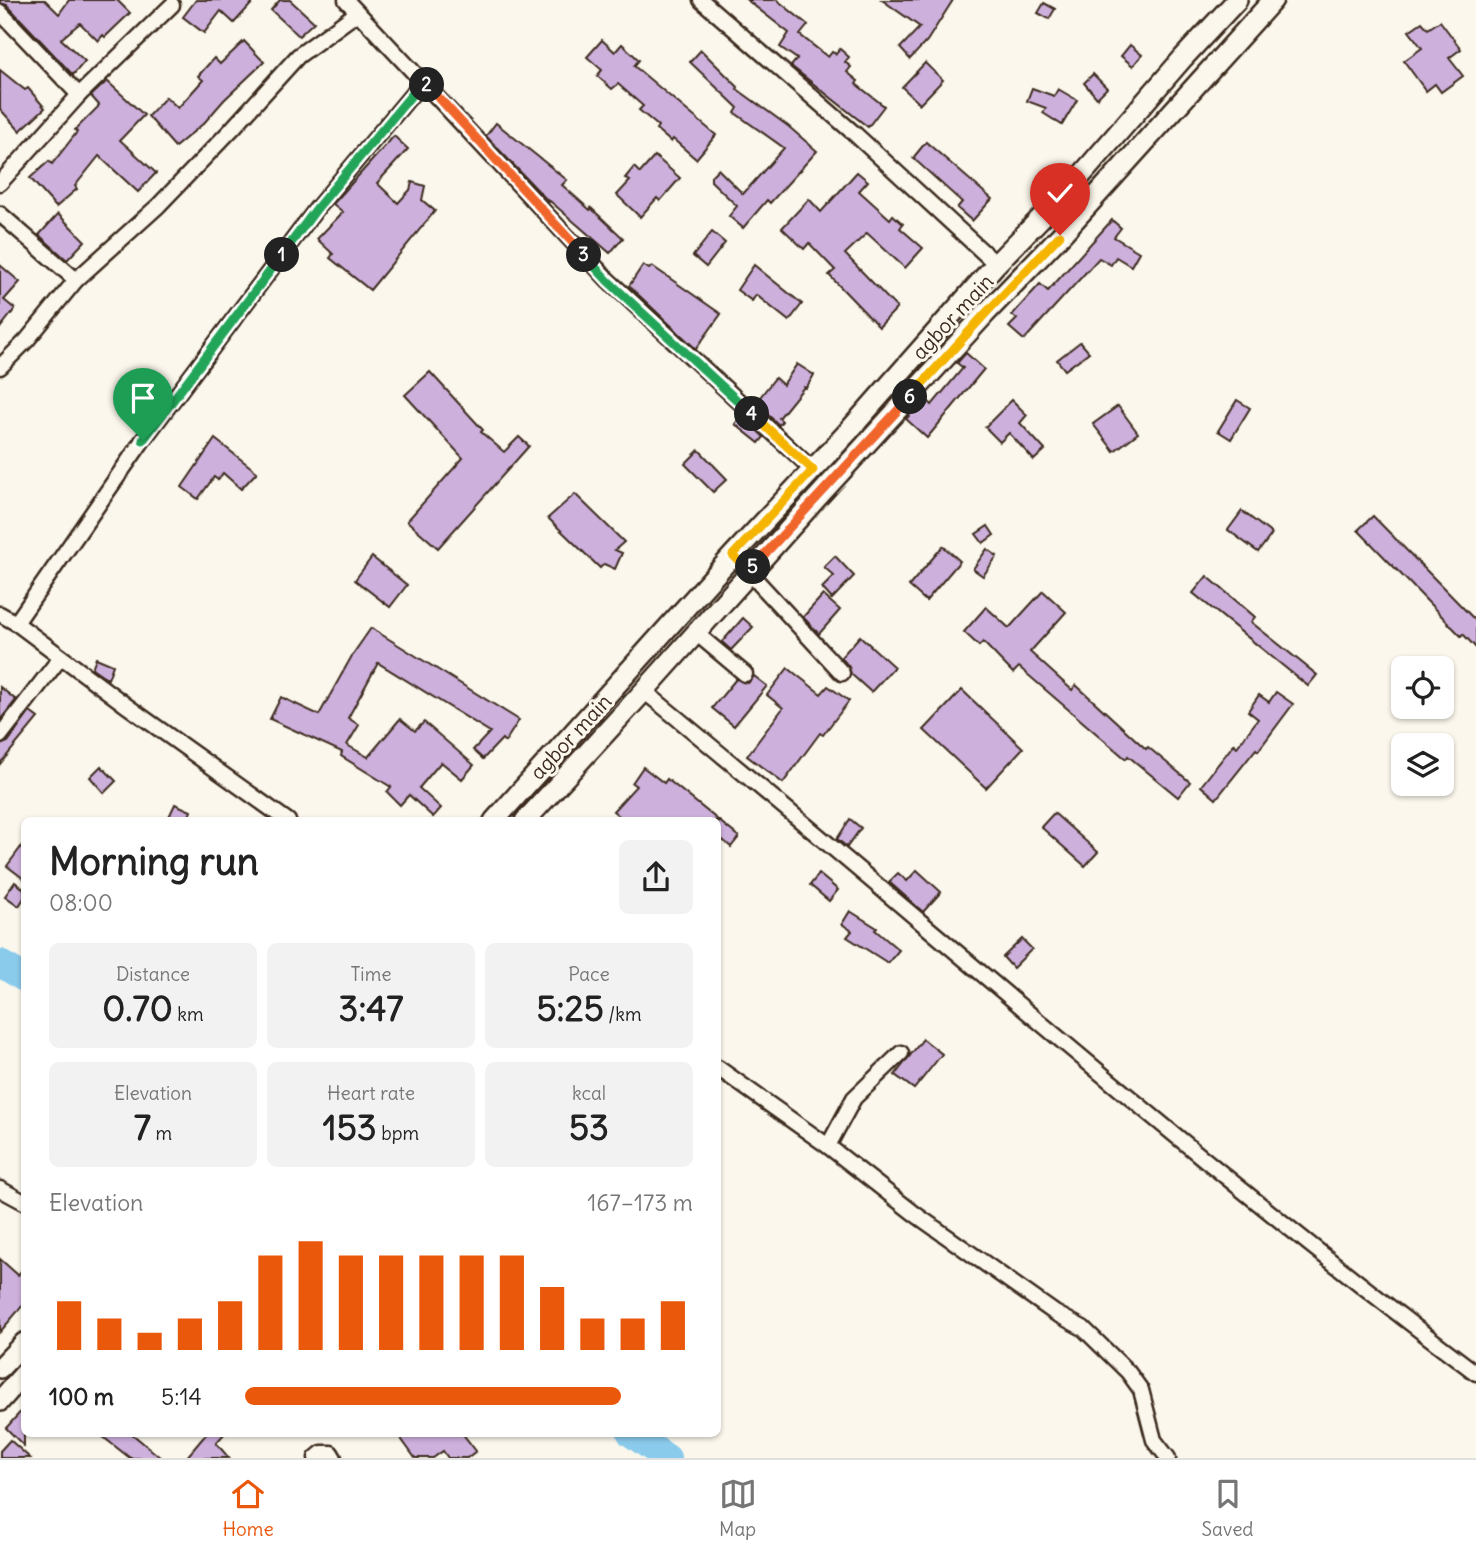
<!DOCTYPE html>
<html lang="en">
<head>
<meta charset="utf-8">
<style>
  body { margin:0; font-family:Delius,sans-serif; background:#f2f2f2; color:#222; height:100vh; display:flex; flex-direction:column; font-size:26px; white-space:nowrap }
  * { box-sizing:border-box; margin:0 }
  p { font-size:23px; color:#767676 }
  .icon { flex:none; width:38px; height:38px; fill:none; stroke:currentColor; stroke-width:2; stroke-linecap:round; stroke-linejoin:round }
  .map { position:relative; flex:1; overflow:hidden }
  .side { position:absolute; left:21px; top:817px; width:700px; height:620px; display:flex; flex-direction:column; background:#fff; border-radius:10px; box-shadow:0 2px 5px #0004 }
  .side>* { flex:none }
  .buttons { position:absolute; left:1391px; top:656px; display:grid; gap:14px }
  .buttons a { display:grid; place-items:center; width:63px; height:63px; border-radius:10px; background:#fff; box-shadow:0 2px 5px #0004; font-size:35px }
  .pin { position:absolute; display:grid; place-items:center; width:60px; height:60px; color:#fff; margin:-72px -30px; border-radius:50% 50% 50% 0; rotate:-45deg; box-shadow:0 0 7px #0007 }
  .pin .icon { rotate:45deg }
  .km { position:absolute; width:35px; height:35px; margin:-18px; border-radius:50%; background:#222; color:#fff; font-size:19px; line-height:35px; text-align:center }
  .round { display:grid; place-items:center; flex:none; width:74px; height:74px; border-radius:10px; background:#f2f2f2 }
  .headline { display:flex; align-items:center; justify-content:space-between; height:119px; padding:0 28px }
  h1 { font-size:38px; font-weight:800; line-height:52px }
  .metrics { display:grid; grid-template-columns:repeat(3,1fr); gap:10px; height:119px; padding:7px 28px }
  .metrics div { display:grid; align-content:center; border-radius:10px; background:#f2f2f2; text-align:center }
  .metrics b { font-size:35px; font-weight:800 }
  .metrics small { font-size:19px; font-weight:400 }
  .metrics p { font-size:19px }
  .chart { height:196px; padding:14px 28px }
  .chart p { display:flex; justify-content:space-between }
  .chart svg { width:100%; height:126px; margin-top:7px; stroke:#ea580c; stroke-width:6 }
  ul { padding:0 28px; list-style:none; font-size:23px }
  li { display:grid; grid-template-columns:112px 84px 1fr; align-items:center; height:52px }
  li i { height:18px; border-radius:9px; background:#ea580c }
  .tab-bar { display:flex; justify-content:space-around; align-items:center; height:98px; border-top:2px solid #e0e0e0; background:#fff; font-size:19px; color:#767676 }
  .tab-bar a { display:grid; justify-items:center; gap:4px }
  .tab-bar .active { color:#ea580c }
  .map>svg:first-child { display:block }
  .lines { fill:none; stroke-linecap:round; stroke-linejoin:round }
  .river { stroke:#8acaeb; stroke-width:28 }
  .building { fill:#ceb0dd; stroke:#3b2a1e; stroke-width:2 }
  .minor-casing { stroke:#3b2a1e; stroke-width:19 }
  .secondary-casing { stroke:#3b2a1e; stroke-width:24 }
  .minor { stroke:#fbf7ec; stroke-width:14 }
  .secondary { stroke:#fbf7ec; stroke-width:19 }
  .split-1-casing { stroke:#fff; stroke-width:14 }
  .split-2-casing { stroke:#fff; stroke-width:14 }
  .split-3-casing { stroke:#fff; stroke-width:14 }
  .split-4-casing { stroke:#fff; stroke-width:14 }
  .split-5-casing { stroke:#fff; stroke-width:14 }
  .split-6-casing { stroke:#fff; stroke-width:14 }
  .split-7-casing { stroke:#fff; stroke-width:14 }
  .split-1 { stroke:#22a559; stroke-width:9 }
  .split-2 { stroke:#22a559; stroke-width:9 }
  .split-3 { stroke:#f0652b; stroke-width:9 }
  .split-4 { stroke:#22a559; stroke-width:9 }
  .split-5 { stroke:#f5b400; stroke-width:9 }
  .split-6 { stroke:#f0652b; stroke-width:9 }
  .split-7 { stroke:#f5b400; stroke-width:9 }
  .labels { text-anchor:middle; stroke-width:6; stroke-linejoin:round; paint-order:stroke }
  .street-label { font-size:21px; fill:#3b2a1e; stroke:#fbf7ec }
</style>
</head>
<body>
<div class="map">
<svg width="1476" height="1458" viewBox="0 0 1476 1458">
  <rect width="100%" height="100%" fill="#fbf7ec"/>
  <filter id="ink" filterUnits="userSpaceOnUse"><feTurbulence type="fractalNoise" baseFrequency=".0143" numOctaves="2"/><feDisplacementMap in="SourceGraphic" scale="14" xChannelSelector="R" yChannelSelector="G"/><feConvolveMatrix kernelMatrix="1 2 1 2 8 2 1 2 1" color-interpolation-filters="sRGB"/></filter>
  <g filter="url(#ink)">
    <g class="lines">
      <g class="river">
        <polyline points="0,963 24,978"/>
        <polyline points="631,1433 667,1458"/>
      </g>
    </g>
    <g class="building">
      <polygon points="0,0 45,0 59,14 69,0 117,0 130,13 105,37 103,35 98,41 80,23 61,39 85,61 73,75 7,5 0,3"/>
      <polygon points="196,0 255,0 234,23 221,11 204,33 183,17"/>
      <polygon points="280,0 290,0 314,22 299,36 271,10"/>
      <polygon points="747,0 777,0 808,25 800,35 828,57 832,52 836,54 840,49 849,57 845,62 851,67 847,72 858,81 856,84 884,106 868,127 791,66 797,59 780,47 789,33"/>
      <polygon points="882,0 953,0 927,41 910,59 900,48 920,27"/>
      <polygon points="1044,3 1055,9 1049,19 1038,13"/>
      <polygon points="1440,21 1461,49 1449,58 1463,76 1441,92 1435,84 1426,91 1404,61 1422,48 1409,31 1422,22 1428,29"/>
      <polygon points="602,40 615,52 622,44 639,60 634,66 716,135 696,159 673,139 671,142 656,129 658,126 639,110 643,106 618,84 612,89 597,76 602,70 587,57"/>
      <polygon points="244,41 264,62 224,100 204,123 175,147 148,116 166,97 178,108 203,80 198,76 214,58 220,64"/>
      <polygon points="1130,45 1142,55 1133,66 1121,56"/>
      <polygon points="701,50 738,87 737,89 788,126 817,151 770,203 767,200 743,228 729,216 737,206 711,181 711,176 718,169 743,194 784,148 735,113 738,108 690,62"/>
      <polygon points="925,63 943,80 920,104 902,87"/>
      <polygon points="0,70 25,90 28,88 45,108 20,131 0,109"/>
      <polygon points="1093,74 1107,88 1097,98 1084,83"/>
      <polygon points="107,81 144,115 120,140 156,173 138,192 99,156 75,186 77,189 56,207 30,178 49,161 52,164 77,132 75,130 98,107 99,105 91,96"/>
      <polygon points="1032,88 1054,96 1058,89 1077,100 1062,125 1043,113 1046,108 1027,101"/>
      <polygon points="496,123 567,180 562,185 590,210 591,208 623,238 610,253 550,201 549,202 486,136"/>
      <polygon points="394,136 408,149 377,183 398,203 410,190 412,182 425,186 422,200 435,211 370,290 330,258 333,254 317,239 343,212 333,204"/>
      <polygon points="926,142 992,199 972,221 957,208 962,202 913,158"/>
      <polygon points="655,156 680,178 660,201 657,198 640,217 617,195 630,181 625,178 634,167 640,173"/>
      <polygon points="857,172 868,181 859,191 890,219 893,215 903,224 900,228 923,248 905,268 867,233 845,254 897,308 879,327 829,275 835,270 809,243 804,249 782,228 809,199 821,212"/>
      <polygon points="58,214 85,241 67,260 39,235"/>
      <polygon points="1112,220 1121,228 1114,237 1139,252 1131,266 1116,257 1111,265 1099,258 1024,340 1009,327 1017,319 1012,315 1040,284 1048,291"/>
      <polygon points="712,232 725,243 706,267 693,256"/>
      <polygon points="0,265 20,282 4,300 15,309 0,328"/>
      <polygon points="643,265 649,269 652,266 721,314 696,349 629,286"/>
      <polygon points="754,265 802,304 789,321 756,295 752,301 737,290"/>
      <polygon points="1080,342 1089,352 1065,370 1057,360"/>
      <polygon points="966,353 984,369 927,438 906,419 925,398 932,405 963,368 957,363"/>
      <polygon points="797,364 814,375 806,388 804,387 779,418 782,421 779,425 753,401 754,399 757,401 775,378 783,385"/>
      <polygon points="430,372 483,430 481,432 504,452 519,437 529,446 438,548 407,521 463,458 405,395"/>
      <polygon points="1012,400 1027,415 1020,423 1045,450 1034,460 1009,433 1000,442 985,427"/>
      <polygon points="1237,400 1250,408 1231,439 1218,431"/>
      <polygon points="1118,406 1138,433 1114,451 1093,424"/>
      <polygon points="741,416 764,437 759,443 735,424"/>
      <polygon points="215,439 257,472 241,489 223,473 218,480 214,477 198,499 182,487"/>
      <polygon points="699,450 727,479 713,492 685,464"/>
      <polygon points="575,494 624,542 615,550 622,553 615,569 604,564 600,568 548,518"/>
      <polygon points="1242,511 1272,534 1258,552 1228,530"/>
      <polygon points="1373,516 1476,621 1476,648 1463,634 1461,636 1358,530"/>
      <polygon points="988,526 994,535 983,543 976,534"/>
      <polygon points="943,546 960,561 926,601 909,586"/>
      <polygon points="987,549 997,556 983,576 973,569"/>
      <polygon points="835,556 854,576 832,599 822,588 834,576 824,567"/>
      <polygon points="372,557 407,585 390,607 355,580"/>
      <polygon points="1207,576 1255,617 1251,622 1317,675 1308,686 1193,593"/>
      <polygon points="1043,591 1066,612 1030,652 1072,690 1076,685 1146,749 1148,747 1190,782 1178,797 1128,756 1126,759 1019,667 1013,673 983,642 979,646 964,632 986,607 1009,628"/>
      <polygon points="823,595 840,610 819,634 803,617"/>
      <polygon points="743,618 753,627 731,650 722,642"/>
      <polygon points="371,628 519,720 505,742 502,739 483,759 473,750 490,732 378,663 348,718 359,725 347,745 368,757 400,719 415,731 424,722 474,765 462,779 441,762 419,788 441,808 433,817 409,795 400,805 387,792 391,787 341,756 342,752 270,719 281,697 319,715 353,654"/>
      <polygon points="860,636 894,667 871,692 851,674 849,667 841,657"/>
      <polygon points="96,658 113,665 108,679 92,668"/>
      <polygon points="788,668 821,694 828,686 849,701 823,735 820,733 783,783 747,756 783,708 767,695"/>
      <polygon points="754,676 767,686 734,726 712,708 736,679 748,683"/>
      <polygon points="0,687 16,700 0,720"/>
      <polygon points="962,690 1023,748 986,788 924,730"/>
      <polygon points="1276,692 1293,704 1258,751 1256,749 1216,799 1201,786 1234,744 1237,747 1258,719 1248,711 1259,695 1269,702"/>
      <polygon points="30,712 38,718 0,764 0,745 8,742"/>
      <polygon points="101,766 116,781 104,793 90,777"/>
      <polygon points="643,767 664,783 667,779 739,837 731,847 718,836 718,821 625,821 613,811 636,786 632,783"/>
      <polygon points="175,804 191,811 187,821 167,821"/>
      <polygon points="1054,813 1098,852 1085,866 1041,827"/>
      <polygon points="850,819 861,828 847,847 837,839"/>
      <polygon points="24,843 24,879 7,866"/>
      <polygon points="917,870 941,892 923,912 889,882 898,873 907,881"/>
      <polygon points="819,874 838,890 829,901 810,885"/>
      <polygon points="15,882 24,889 24,898 19,906 5,896"/>
      <polygon points="850,911 877,928 875,930 899,950 888,963 847,937 852,931 842,924"/>
      <polygon points="1022,939 1032,949 1013,968 1003,957"/>
      <polygon points="923,1039 942,1054 914,1089 895,1075"/>
      <polygon points="0,1259 18,1275 24,1267 24,1304 0,1332"/>
      <polygon points="24,1408 24,1446 6,1428"/>
      <polygon points="98,1433 131,1433 161,1458 130,1458"/>
      <polygon points="207,1433 225,1433 216,1443 229,1458 186,1458"/>
      <polygon points="397,1433 462,1433 476,1451 467,1458 448,1458 443,1451 433,1458 415,1458"/>
      <polygon points="10,1440 30,1458 0,1458 0,1451"/>
    </g>
    <g class="lines">
      <defs>
        <g id="minor">
          <polyline points="346,0 608,280 813,470"/>
          <polyline points="701,0 856,135 996,264"/>
          <polyline points="0,12 79,95"/>
          <polyline points="0,183 79,95 172,5"/>
          <polyline points="0,214 76,280"/>
          <polyline points="0,367 27,340 76,280 158,206 231,130 298,56 357,13"/>
          <polyline points="733,555 842,673"/>
          <polyline points="0,614 16,623 127,706 288,821"/>
          <polyline points="16,623 143,440 317,208 424,80"/>
          <polyline points="696,633 745,674"/>
          <path d="M 644,691 C 922,918 1189,1158 1476,1373"/>
          <polyline points="0,736 61,657"/>
          <polyline points="718,1068 828,1146 915,1214 1055,1313 1083,1328 1128,1372 1141,1390 1154,1440 1168,1458"/>
          <polyline points="828,1146 854,1098 901,1053"/>
          <polyline points="0,1189 24,1202"/>
          <polyline points="316,1458 322,1453 331,1453 334,1458"/>
        </g>
        <g id="secondary">
          <polyline points="494,821 733,555 846,434 996,264 1072,186 1183,58 1237,0"/>
          <polyline points="525,821 644,691 816,499 985,314 1061,235 1273,0"/>
          <polyline points="0,1368 24,1343"/>
          <polyline points="0,1401 24,1374"/>
        </g>
      </defs>
      <use href="#minor" class="minor-casing"/>
      <use href="#secondary" class="secondary-casing"/>
      <use href="#minor" class="minor"/>
      <use href="#secondary" class="secondary"/>
    </g>
  </g>
  <g class="lines" filter="url(#ink)">
    <defs>
      <polyline id="split-1" points="143,440 282,255"/>
      <polyline id="split-2" points="282,255 317,208 424,80 427,85"/>
      <polyline id="split-3" points="427,85 584,255"/>
      <polyline id="split-4" points="584,255 608,281 752,414"/>
      <polyline id="split-5" points="752,414 813,470 733,555 749,572 753,567"/>
      <polyline id="split-6" points="753,567 910,397"/>
      <polyline id="split-7" points="910,397 985,314 1060,235"/>
    </defs>
    <use href="#split-1" class="split-1-casing"/>
    <use href="#split-2" class="split-2-casing"/>
    <use href="#split-3" class="split-3-casing"/>
    <use href="#split-4" class="split-4-casing"/>
    <use href="#split-5" class="split-5-casing"/>
    <use href="#split-6" class="split-6-casing"/>
    <use href="#split-7" class="split-7-casing"/>
    <use href="#split-1" class="split-1"/>
    <use href="#split-2" class="split-2"/>
    <use href="#split-3" class="split-3"/>
    <use href="#split-4" class="split-4"/>
    <use href="#split-5" class="split-5"/>
    <use href="#split-6" class="split-6"/>
    <use href="#split-7" class="split-7"/>
  </g>
  <g class="labels">
    <g class="street-label">
      <text transform="translate(953 317) rotate(-47)" y="7">agbor main</text>
      <text transform="translate(571 737) rotate(-47)" y="7">agbor main</text>
    </g>
  </g>
</svg>
<div class="buttons">
<a><svg class="icon" aria-label="locate" viewBox="0 0 24 24"><circle cx="12" cy="12" r="6"/><path d="M12 2v4M12 18v4M2 12h4M18 12h4"/></svg></a>
<a><svg class="icon" aria-label="layers" viewBox="0 0 24 24"><path d="M12 4l9 5-9 5-9-5zM3 14l9 5 9-5"/></svg></a>
</div>
<div class="pin" style="left:143px;top:440px;background:#1e9e55"><svg class="icon" aria-label="arrive" viewBox="0 0 24 24"><path d="M6 21V4h12l-3 4 3 4H6"/></svg></div>
<div class="pin" style="left:1060px;top:235px;background:#d93025"><svg class="icon" aria-label="check" viewBox="0 0 24 24"><path d="M5 12l5 5 9-10"/></svg></div>
<b class="km" style="left:282px;top:255px">1</b>
<b class="km" style="left:427px;top:85px">2</b>
<b class="km" style="left:584px;top:255px">3</b>
<b class="km" style="left:752px;top:414px">4</b>
<b class="km" style="left:753px;top:567px">5</b>
<b class="km" style="left:910px;top:397px">6</b>
<section class="side">
<div class="headline"><div><h1>Morning run</h1><p>08:00</p></div><a class="round"><svg class="icon" aria-label="share" viewBox="0 0 24 24"><path d="M12 15V3M7 8l5-5 5 5M5 13v7h14v-7"/></svg></a></div>
<div class="metrics">
<div><p>Distance</p><b>0.70<small> km</small></b></div>
<div><p>Time</p><b>3:47</b></div>
<div><p>Pace</p><b>5:25<small> /km</small></b></div>
</div>
<div class="metrics">
<div><p>Elevation</p><b>7<small> m</small></b></div>
<div><p>Heart rate</p><b>153<small> bpm</small></b></div>
<div><p>kcal</p><b>53</b></div>
</div>
<div class="chart"><p><span>Elevation</span>167–173 m</p>
<svg viewBox="0 0 160 44" preserveAspectRatio="none"><path d="M5 44V27M15 44V33M25 44V38M35 44V33M45 44V27M55 44V11M65 44V6M75 44V11M85 44V11M95 44V11M105 44V11M115 44V11M125 44V22M135 44V33M145 44V33M155 44V27"/></svg>
</div>
<ul>
<li><b>100 m</b>5:14<i style="width:84%"></i></li>
</ul>
</section>
</div>
<nav class="tab-bar">
<a class="active"><svg class="icon" aria-label="home" viewBox="0 0 24 24"><path d="M3 11l9-7 9 7M6 9v11h12V9"/></svg>Home</a>
<a><svg class="icon" aria-label="map" viewBox="0 0 24 24"><path d="M3 6l6-2 6 2 6-2v14l-6 2-6-2-6 2zM9 4v14M15 6v14"/></svg>Map</a>
<a><svg class="icon" aria-label="saved" viewBox="0 0 24 24"><path d="M7 4h10v16l-5-4-5 4z"/></svg>Saved</a>
</nav>
</body>
</html>
